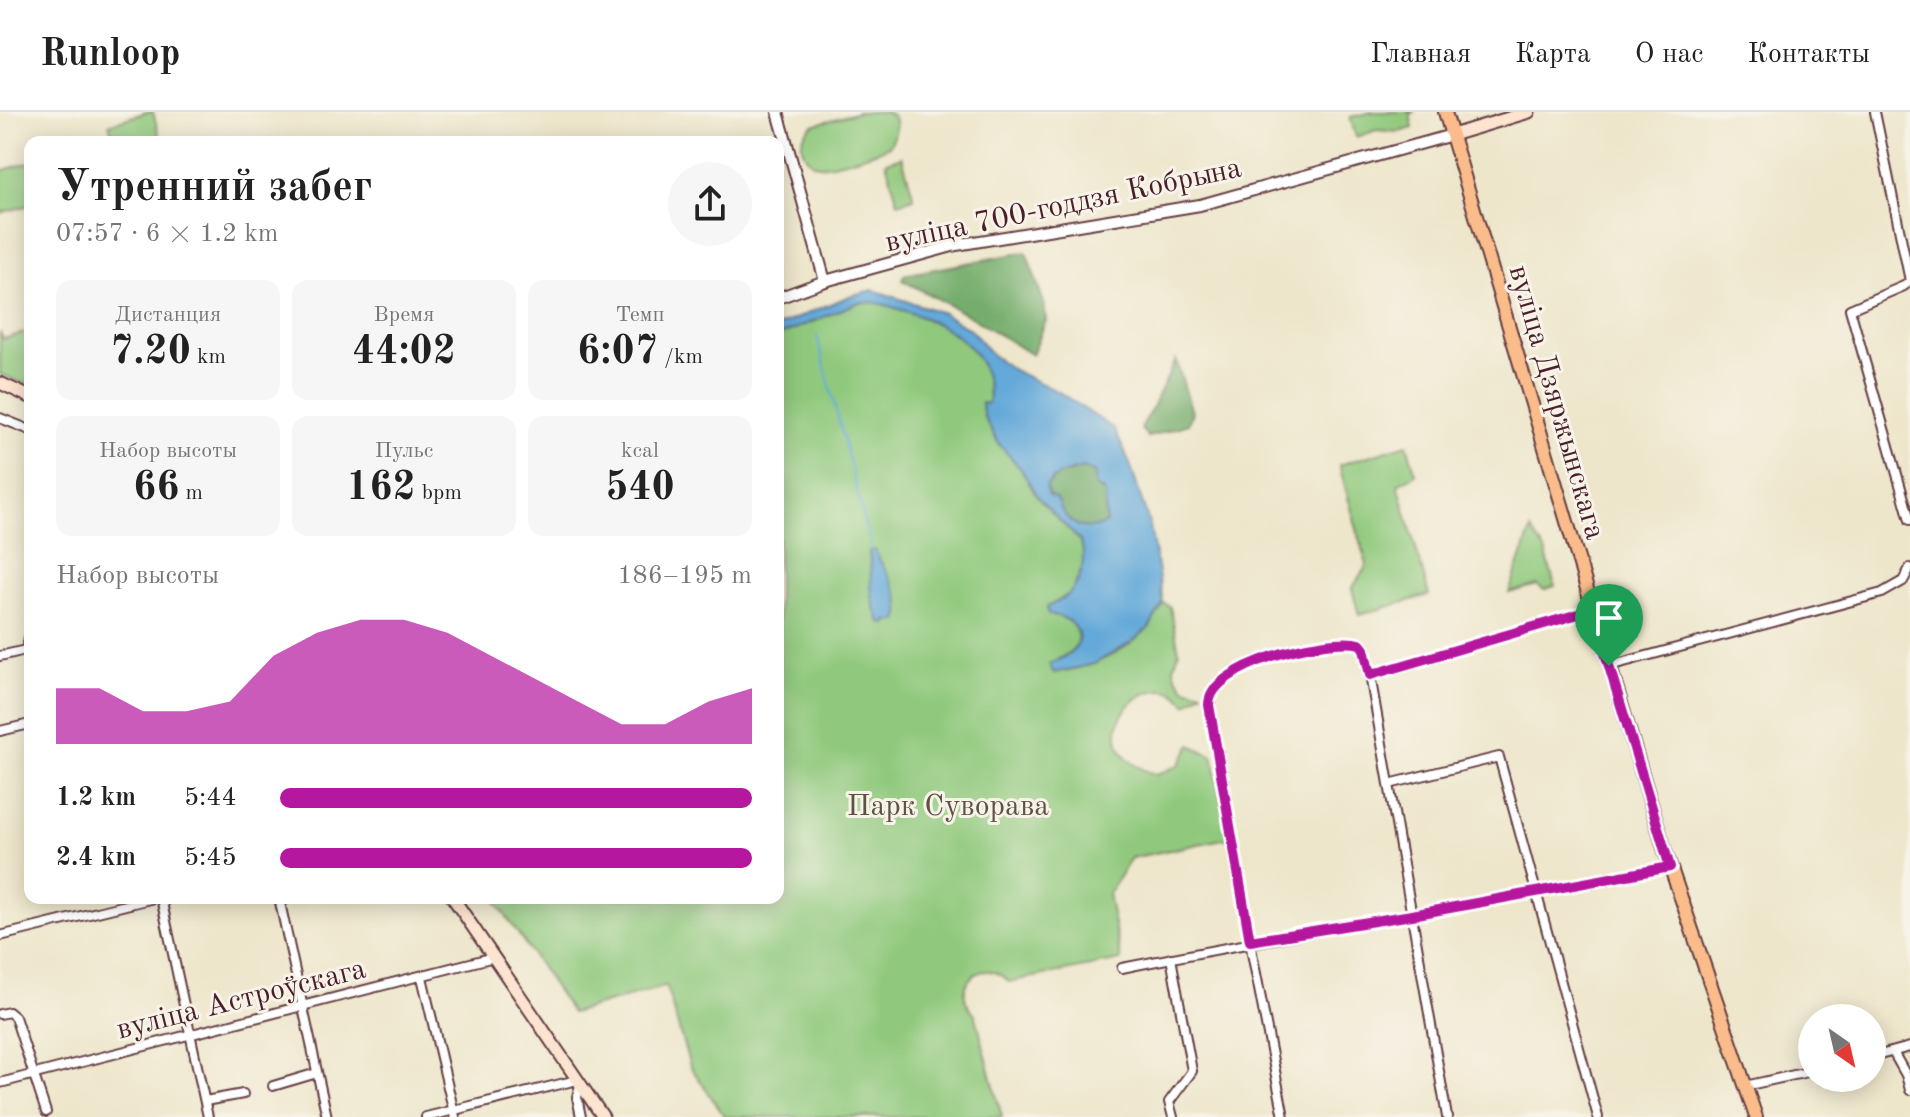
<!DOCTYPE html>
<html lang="ru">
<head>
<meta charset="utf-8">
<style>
  body { margin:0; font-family:"Old Standard TT",serif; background:#f6f6f6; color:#222; height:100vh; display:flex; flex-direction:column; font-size:30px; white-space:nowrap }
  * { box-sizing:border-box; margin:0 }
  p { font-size:26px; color:#767676 }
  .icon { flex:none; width:44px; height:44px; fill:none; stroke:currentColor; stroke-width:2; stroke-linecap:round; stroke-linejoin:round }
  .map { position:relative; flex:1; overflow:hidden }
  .side { position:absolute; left:24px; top:24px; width:760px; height:768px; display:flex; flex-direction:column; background:#fff; border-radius:16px; box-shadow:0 4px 20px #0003 }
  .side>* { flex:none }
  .needle { width:52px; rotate:146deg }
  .controls { position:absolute; left:1798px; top:892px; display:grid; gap:16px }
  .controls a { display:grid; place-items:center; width:88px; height:88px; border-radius:50%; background:#fff; box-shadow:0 4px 20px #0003; font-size:40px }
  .pin { position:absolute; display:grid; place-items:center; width:68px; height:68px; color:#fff; margin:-82px -34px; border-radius:50% 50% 50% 0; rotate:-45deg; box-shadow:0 0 8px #0007 }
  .pin .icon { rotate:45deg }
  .round { display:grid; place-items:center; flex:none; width:84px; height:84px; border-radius:42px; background:#f6f6f6 }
  .summary { display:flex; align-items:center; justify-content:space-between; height:136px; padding:0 32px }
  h1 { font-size:44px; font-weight:800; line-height:60px }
  .stats { display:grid; grid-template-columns:repeat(3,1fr); gap:12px; height:136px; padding:8px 32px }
  .stats div { display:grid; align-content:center; border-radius:16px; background:#f6f6f6; text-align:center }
  .stats b { font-size:40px; font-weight:800 }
  .stats small { font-size:22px; font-weight:400 }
  .stats p { font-size:22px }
  .chart { height:224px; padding:16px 32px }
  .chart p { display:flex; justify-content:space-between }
  .chart svg { width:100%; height:144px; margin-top:8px; fill:#b5179e; opacity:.7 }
  ul { padding:0 32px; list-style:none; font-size:26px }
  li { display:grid; grid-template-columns:128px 96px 1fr; align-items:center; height:60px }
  li i { height:20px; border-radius:10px; background:#b5179e }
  header { display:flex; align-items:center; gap:48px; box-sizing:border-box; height:112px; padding:0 40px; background:#fff; border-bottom:2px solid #e0e0e0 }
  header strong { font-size:38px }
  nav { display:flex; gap:44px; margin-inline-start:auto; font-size:28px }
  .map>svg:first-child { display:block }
  .green { fill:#90c97d; stroke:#6d7454; stroke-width:2 }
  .forest { fill:#74ad6c; stroke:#5f664c; stroke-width:2 }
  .water { fill:#63a9d9; stroke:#566482; stroke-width:2; fill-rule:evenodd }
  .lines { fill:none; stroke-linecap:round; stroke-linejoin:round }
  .stream { stroke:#63a9d9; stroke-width:2 }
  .minor-casing { stroke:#633d43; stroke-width:12 }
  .tertiary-casing { stroke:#633d43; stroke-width:14 }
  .secondary-casing { stroke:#633d43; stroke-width:15 }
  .primary-casing { stroke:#633d43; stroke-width:16 }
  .minor { stroke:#fff; stroke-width:8 }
  .tertiary { stroke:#fff; stroke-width:10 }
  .secondary { stroke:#fde4d0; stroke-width:11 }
  .primary { stroke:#f9bc8a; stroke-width:12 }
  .route-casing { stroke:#fff; stroke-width:16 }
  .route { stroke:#b5179e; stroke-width:10 }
  .labels { text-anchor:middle; stroke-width:6; stroke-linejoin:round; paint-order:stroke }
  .street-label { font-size:30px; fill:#4a1f2b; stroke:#f7f3e8 }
  .park-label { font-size:30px; fill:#5f5244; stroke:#f7f3e8 }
</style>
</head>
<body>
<header>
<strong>Runloop</strong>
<nav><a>Главная</a><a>Карта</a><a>О нас</a><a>Контакты</a></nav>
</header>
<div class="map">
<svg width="1910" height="1005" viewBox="0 0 1910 1005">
  <rect width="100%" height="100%" fill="#f7f3e8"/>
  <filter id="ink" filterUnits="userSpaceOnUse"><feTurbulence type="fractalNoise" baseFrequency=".0125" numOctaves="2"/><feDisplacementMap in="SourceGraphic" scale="16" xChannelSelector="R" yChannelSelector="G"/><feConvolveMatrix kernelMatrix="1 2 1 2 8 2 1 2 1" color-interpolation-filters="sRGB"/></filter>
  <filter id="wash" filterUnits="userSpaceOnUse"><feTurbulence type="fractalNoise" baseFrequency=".006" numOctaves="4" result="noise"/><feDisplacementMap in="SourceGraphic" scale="32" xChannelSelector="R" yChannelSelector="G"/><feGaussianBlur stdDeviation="1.8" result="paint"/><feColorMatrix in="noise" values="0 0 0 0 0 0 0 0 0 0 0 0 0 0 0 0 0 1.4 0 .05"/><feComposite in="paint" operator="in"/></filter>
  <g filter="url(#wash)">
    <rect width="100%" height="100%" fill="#eee6cb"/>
    <g class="green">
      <polygon points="147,0 153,0 161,30 109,30 114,28 109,12"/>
      <path d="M 858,0 C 866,0 877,0 885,0 C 901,4 896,24 889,34 C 878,40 831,55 819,53 C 811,52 804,44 802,35 C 801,26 805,19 813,13 Z"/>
      <polygon points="1373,0 1415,0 1410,2 1413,16 1399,20 1377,18 1356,25 1350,5"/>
      <polygon points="902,45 914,86 898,91 886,50"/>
      <polygon points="30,50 30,93 0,101 0,59"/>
      <path d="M 869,189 C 882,190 893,196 905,199 C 950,214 989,236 989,288 L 987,292 L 982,291 L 984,305 L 999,332 L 1021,357 L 1038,386 L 1080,429 L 1084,438 L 1085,449 L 1072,480 L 1047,496 C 1062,511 1076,502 1078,530 L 1071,540 L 1058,547 L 1054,560 C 1098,556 1144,533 1163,491 L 1170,495 L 1179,539 L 1174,555 L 1176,564 L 1185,576 L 1203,580 L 1186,592 C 1154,544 1066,633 1157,663 L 1179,653 L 1191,633 L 1213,644 L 1228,726 L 1131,746 L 1108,782 L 1121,848 L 1009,870 C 982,841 947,876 975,902 L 1002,1005 L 725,1005 L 690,954 L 666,874 L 572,901 L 494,786 L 778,786 L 778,224 L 857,191 Z"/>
      <polygon points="30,219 30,265 27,273 0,262 0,220 3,227"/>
      <polygon points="1407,332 1416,362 1398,372 1429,483 1359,503 1352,477 1367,453 1339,353"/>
      <polygon points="1531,418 1545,439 1555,474 1544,478 1537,473 1509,481"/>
    </g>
    <g class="forest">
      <polygon points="1026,140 1044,191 1046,208 1032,243 966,202 902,168 904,163"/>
      <polygon points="1176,248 1192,300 1188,312 1148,325 1141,317"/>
      <path d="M 1084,356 L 1095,361 L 1098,377 L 1105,381 L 1106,412 C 1100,414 1087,418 1080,416 C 1067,412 1050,387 1046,375 L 1056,364 Z"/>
    </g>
    <g class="water">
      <path d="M 873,178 L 943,201 L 971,218 L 992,243 L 1013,258 L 1059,280 L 1114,317 L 1129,349 L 1150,414 L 1163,491 L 1149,516 L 1130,531 L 1094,552 L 1054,561 L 1049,552 C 1056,548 1066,546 1072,540 C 1090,521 1068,502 1048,503 L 1047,495 C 1054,491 1063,488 1069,482 C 1081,470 1087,444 1080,429 L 1038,386 L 1021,357 L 999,332 L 984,305 L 981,291 L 987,292 L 989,288 C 989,236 949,213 905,199 C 888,194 875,188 857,191 L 778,224 L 778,214 L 852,183 ZM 1083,356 L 1095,361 L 1095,373 L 1105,381 L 1106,411 C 1083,423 1065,411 1057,387 L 1049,384 L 1046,375 C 1053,362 1070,360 1083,356 Z"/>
      <path d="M 875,438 C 883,459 908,485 898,509 L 887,509 L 887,512 L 881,511 C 867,484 873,466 869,439 Z"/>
    </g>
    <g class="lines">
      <polyline class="stream" points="817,224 872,439"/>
    </g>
  </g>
  <g filter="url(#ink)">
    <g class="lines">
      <defs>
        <g id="minor">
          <polyline points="1875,0 1910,169 1904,174 1850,197 1910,408"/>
          <polyline points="0,306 30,318"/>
          <polyline points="26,538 30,522"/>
          <polyline points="0,544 30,537"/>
          <polyline points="1609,554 1882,481 1903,469 1910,456"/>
          <polyline points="1370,563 1592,498"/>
          <polyline points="0,619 30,612"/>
          <polyline points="1389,672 1499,645 1598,1005"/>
          <polyline points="161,786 208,1005"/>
          <polyline points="279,786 327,1005"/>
          <polyline points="0,824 154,786"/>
          <polyline points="1171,846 1192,959 1169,990 1173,1005"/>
          <path d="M 1122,856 C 1304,819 1488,791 1670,755"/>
          <polyline points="422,865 455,1005"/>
          <polyline points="0,902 9,900 15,905 46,1000"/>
          <polyline points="1893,940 1906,963 1910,978"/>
          <polyline points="1872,945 1910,935"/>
          <polyline points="0,971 494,845"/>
          <polyline points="580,973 577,985 581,1005"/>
          <polyline points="273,974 317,961"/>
          <polyline points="1745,974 1812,959"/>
          <polyline points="205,989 243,982"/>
          <polyline points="426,1005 577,968"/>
          <path d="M 1284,1005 L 1252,841 L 1209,587 C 1218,570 1241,554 1259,548 C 1280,539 1339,526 1360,532 L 1364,537 L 1370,563 L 1447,1005"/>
        </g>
        <g id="tertiary">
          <polyline points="778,0 825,169"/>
          <polyline points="778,186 825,169 956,133 1200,93 1452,23"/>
        </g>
        <g id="secondary">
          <polyline points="1452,23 1529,0"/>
          <polyline points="0,271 30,285"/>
          <polyline points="453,786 603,1005"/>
        </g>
        <polyline id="primary" points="1445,0 1665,739 1756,1005"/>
      </defs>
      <use href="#minor" class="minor-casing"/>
      <use href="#tertiary" class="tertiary-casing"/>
      <use href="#secondary" class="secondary-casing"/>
      <use href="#primary" class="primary-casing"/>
      <use href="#minor" class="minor"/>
      <use href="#tertiary" class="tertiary"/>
      <use href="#secondary" class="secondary"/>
      <use href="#primary" class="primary"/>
    </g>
  </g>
  <g class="lines" filter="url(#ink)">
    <defs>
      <path id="route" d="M 1592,498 L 1670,755 L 1412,803 L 1250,829 L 1209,593 C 1209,552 1328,524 1360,532 L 1364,537 L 1370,563 Z"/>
    </defs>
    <use href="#route" class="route-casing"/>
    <use href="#route" class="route"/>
  </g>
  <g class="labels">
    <g class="street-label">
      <text transform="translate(1063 92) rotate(-12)" y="10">вуліца 700-годдзя Кобрына</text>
      <text transform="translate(1558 290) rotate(74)" y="10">вуліца Дзяржынскага</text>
      <text transform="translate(241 886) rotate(-14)" y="10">вуліца Астроўскага</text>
    </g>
    <g class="park-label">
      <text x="948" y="703">Парк Суворава</text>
    </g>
  </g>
</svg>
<div class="controls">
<a><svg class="needle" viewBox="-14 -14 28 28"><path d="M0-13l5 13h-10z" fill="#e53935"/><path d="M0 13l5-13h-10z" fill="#767676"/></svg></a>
</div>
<div class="pin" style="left:1609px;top:554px;background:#1e9e55"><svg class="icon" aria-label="arrive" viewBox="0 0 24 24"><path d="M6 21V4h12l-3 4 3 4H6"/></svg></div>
<section class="side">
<div class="summary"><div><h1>Утренний забег</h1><p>07:57 · 6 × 1.2 km</p></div><a class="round"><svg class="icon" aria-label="share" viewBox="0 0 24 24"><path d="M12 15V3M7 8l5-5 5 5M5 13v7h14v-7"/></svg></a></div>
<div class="stats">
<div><p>Дистанция</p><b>7.20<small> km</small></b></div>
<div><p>Время</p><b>44:02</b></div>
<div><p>Темп</p><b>6:07<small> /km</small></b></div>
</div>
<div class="stats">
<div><p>Набор высоты</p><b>66<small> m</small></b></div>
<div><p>Пульс</p><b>162<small> bpm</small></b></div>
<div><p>kcal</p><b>540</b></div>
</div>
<div class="chart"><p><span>Набор высоты</span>186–195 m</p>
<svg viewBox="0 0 160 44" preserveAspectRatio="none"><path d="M0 44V27L10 27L20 34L30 34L40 31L50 17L60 10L70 6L80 6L90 10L100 17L110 24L120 31L130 38L140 38L150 31L160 27V44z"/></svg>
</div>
<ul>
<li><b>1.2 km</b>5:44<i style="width:100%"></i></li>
<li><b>2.4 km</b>5:45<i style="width:100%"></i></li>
</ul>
</section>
</div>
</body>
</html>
